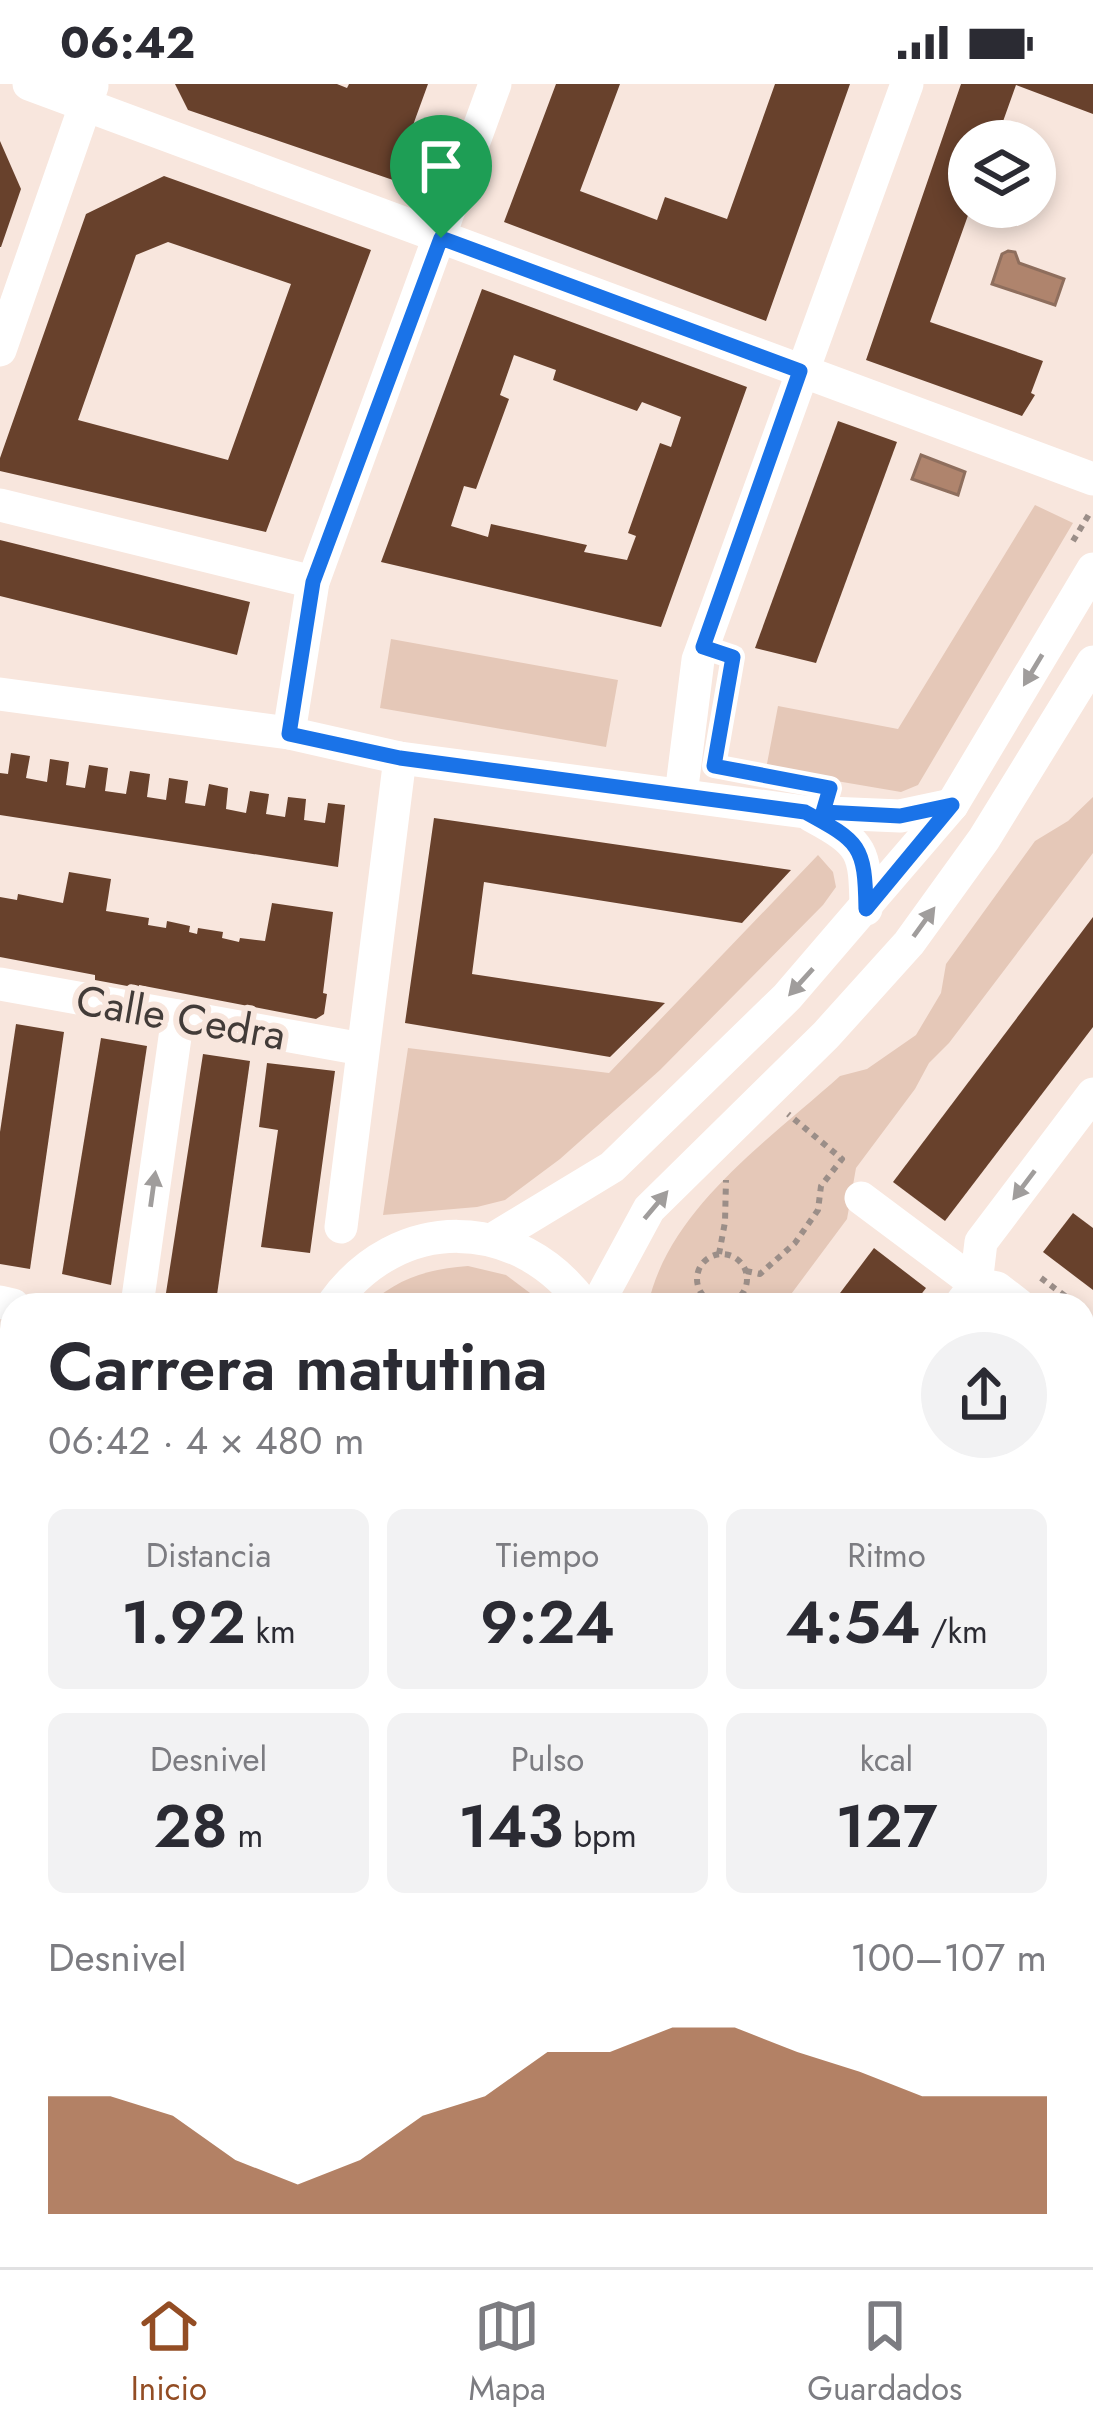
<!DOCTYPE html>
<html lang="es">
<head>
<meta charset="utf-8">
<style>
  body { margin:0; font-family:Jost,sans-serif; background:#f2f2f3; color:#2b2b33; height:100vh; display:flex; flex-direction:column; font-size:45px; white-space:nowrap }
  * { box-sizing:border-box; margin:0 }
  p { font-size:39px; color:#7c7c81 }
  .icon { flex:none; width:66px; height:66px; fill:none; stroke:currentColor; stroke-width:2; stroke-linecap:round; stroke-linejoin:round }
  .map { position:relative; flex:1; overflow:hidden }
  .panel { position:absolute; left:0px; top:1209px; width:1095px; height:975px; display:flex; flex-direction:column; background:#fff; border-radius:36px 36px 0 0; box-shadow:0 6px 18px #0003 }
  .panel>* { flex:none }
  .fabs { position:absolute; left:948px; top:36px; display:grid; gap:24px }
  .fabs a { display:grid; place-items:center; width:108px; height:108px; border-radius:50%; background:#fff; box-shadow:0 6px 18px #0003; font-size:60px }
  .pin { position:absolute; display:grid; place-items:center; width:102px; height:102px; color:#fff; margin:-123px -51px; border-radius:50% 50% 50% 0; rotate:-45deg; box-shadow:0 0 12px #0007 }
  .pin .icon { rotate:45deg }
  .round { display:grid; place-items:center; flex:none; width:126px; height:126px; border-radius:63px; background:#f2f2f3 }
  .summary { display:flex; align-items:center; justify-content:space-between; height:204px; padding:0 48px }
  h1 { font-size:66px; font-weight:600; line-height:90px }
  .figures { display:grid; grid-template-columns:repeat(3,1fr); gap:18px; height:204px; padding:12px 48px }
  .figures div { display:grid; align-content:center; border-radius:18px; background:#f2f2f3; text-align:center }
  .figures b { font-size:60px; font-weight:600 }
  .figures small { font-size:33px; font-weight:400 }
  .figures p { font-size:33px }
  .chart { height:336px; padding:24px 48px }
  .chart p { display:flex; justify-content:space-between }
  .chart svg { width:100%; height:216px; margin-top:12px; fill:#934d24; opacity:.7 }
  .status { display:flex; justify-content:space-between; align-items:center; height:84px; padding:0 60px; background:#fff; direction:ltr }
  .status svg { height:33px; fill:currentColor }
  .menu { display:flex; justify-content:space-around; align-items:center; height:168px; border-top:3px solid #e1e1e2; background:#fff; font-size:33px; color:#7c7c81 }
  .menu a { display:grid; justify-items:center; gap:6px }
  .menu .active { color:#934d24 }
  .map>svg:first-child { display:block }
  .green { fill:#e5c8b8 }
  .water { fill:#af846d; stroke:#8e6e5d; stroke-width:3 }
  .building { fill:#68412c; fill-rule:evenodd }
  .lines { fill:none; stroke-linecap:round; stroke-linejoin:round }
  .path { stroke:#9b8e88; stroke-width:6; stroke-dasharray:6 6; stroke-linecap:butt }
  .minor { stroke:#fff; stroke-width:33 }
  .oneway { fill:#a09d9c }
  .route-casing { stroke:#fff; stroke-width:24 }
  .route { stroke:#1a73e8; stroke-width:15 }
  .labels { text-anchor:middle; stroke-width:12; stroke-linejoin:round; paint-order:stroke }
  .street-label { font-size:42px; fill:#423b38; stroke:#f8e6dd }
</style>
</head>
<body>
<div class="status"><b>06:42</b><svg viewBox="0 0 49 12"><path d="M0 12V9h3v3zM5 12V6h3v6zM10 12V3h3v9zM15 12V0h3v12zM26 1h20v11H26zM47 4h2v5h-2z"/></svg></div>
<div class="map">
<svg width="1093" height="2183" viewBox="0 0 1093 2183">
  <rect width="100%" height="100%" fill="#f8e6dd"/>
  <g class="green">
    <polygon points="1035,421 1073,439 918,701 901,708 766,685 778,622 898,645"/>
    <polygon points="391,555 618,596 606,663 380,624"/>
    <path d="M 1093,713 L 1093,769 L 949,959 L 929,979 L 915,1005 L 856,1084 L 847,1135 L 783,1221 L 648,1221 C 669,1124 769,1056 840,992 L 867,985 L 916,951 L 941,909 L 946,880 L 1035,757 L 1068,737 Z"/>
    <polygon points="818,771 833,788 836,803 823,821 660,986 560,1075 505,1116 477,1123 383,1131 408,964 609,989"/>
    <path d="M 468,1182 L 506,1191 L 546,1221 L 368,1221 C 399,1194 427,1185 468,1182 Z"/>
    <polygon points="12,1364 12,1555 0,1566 0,1447"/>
    <polygon points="12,1721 12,2172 1083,2172 1083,2006 1093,2014 1093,2183 0,2183 0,1732"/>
  </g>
  <g class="water">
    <polygon points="1008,167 1015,168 1019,179 1064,195 1055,221 992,200 1002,170"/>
    <polygon points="921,371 965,388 958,411 912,395"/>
  </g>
  <g class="building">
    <polygon points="175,0 337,0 347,4 349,0 428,0 393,96 188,26"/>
    <polygon points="556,0 620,0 580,107 657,136 665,113 727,135 775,0 850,0 766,237 504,138"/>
    <polygon points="961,0 1093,0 1093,30 1016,1 996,57 969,57 971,123 930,238 1043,277 1031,309 1035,311 1022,332 866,276"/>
    <polygon points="0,57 21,105 1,163 0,163"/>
    <path d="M 164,92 L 371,166 L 266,448 L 0,387 L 0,374 L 86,130 ZM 168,158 L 291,200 L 228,376 L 78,336 L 136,171 Z"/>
    <path d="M 482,205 L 747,303 L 661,543 L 381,478 ZM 514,271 L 556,286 L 553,296 L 637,327 L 642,318 L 681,333 L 671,363 L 660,359 L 628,449 L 636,452 L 627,476 L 584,468 L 587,461 L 491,440 L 488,453 L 451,442 L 464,402 L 476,405 L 509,315 L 500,311 Z"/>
    <polygon points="838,337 897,358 816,579 755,564"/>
    <polygon points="0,456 250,518 237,571 0,512"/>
    <polygon points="11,669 30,672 26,694 47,698 50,675 69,678 66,701 85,704 89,681 108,684 105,707 126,710 130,687 150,690 147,713 166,716 169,694 188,697 185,719 205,722 209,700 228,704 226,725 246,729 250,707 269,710 266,730 285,733 288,713 306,715 304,736 325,739 328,719 345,721 338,783 0,731 0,689 8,690"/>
    <polygon points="434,734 791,786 742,839 484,798 472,890 665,919 610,973 405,939"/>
    <polygon points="69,788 111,795 106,827 149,834 148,841 166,844 167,837 190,842 189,848 197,850 198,844 223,848 222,854 239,858 240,854 265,857 272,819 333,828 323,909 327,910 324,930 316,935 139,901 138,904 95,896 95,891 0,873 0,813 17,816 18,810 63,819"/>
    <polygon points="1093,833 1093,943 945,1137 893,1098"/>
    <polygon points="16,940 64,948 30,1185 0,1180 0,1048"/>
    <polygon points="101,954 147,962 111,1201 62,1190"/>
    <polygon points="203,970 250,977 216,1218 166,1209"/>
    <polygon points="267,979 335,987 310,1169 261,1163 278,1046 259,1043"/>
    <polygon points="1073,1129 1093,1144 1093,1206 1043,1168"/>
    <polygon points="874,1164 926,1204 913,1221 831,1221"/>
    <polygon points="1093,1333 1093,1439 1083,1452 1083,1346"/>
    <polygon points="1093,1567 1093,1673 1083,1687 1083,1580"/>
  </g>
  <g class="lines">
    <g class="path">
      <polyline points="1073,457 1091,427"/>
      <polyline points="719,1170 725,1138 726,1096"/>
      <circle cx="722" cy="1195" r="25"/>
      <polyline points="746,1187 760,1190 795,1159 818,1126 821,1102 842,1075 788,1030"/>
      <polyline points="1041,1194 1077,1221"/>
      <polyline points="1083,1226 1093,1233"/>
      <polyline points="0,1263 12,1265"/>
      <polyline points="3,1570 12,1549"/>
      <polyline points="0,1845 12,1832"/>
      <polyline points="1083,1846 1093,1854"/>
      <polyline points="1083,1984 1093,1992"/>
      <polyline points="1083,2130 1093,2133"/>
      <polyline points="861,2177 871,2183"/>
      <polyline points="991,2183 993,2172"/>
    </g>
    <g class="minor">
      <polyline points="29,0 1093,395"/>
      <polyline points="0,266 92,2"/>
      <polyline points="0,421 313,498"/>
      <polyline points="0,610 289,649 400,674 805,728 900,732 952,721"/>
      <polyline points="289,649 313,498 495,0"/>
      <polyline points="681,711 698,576 907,0"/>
      <path d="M 812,732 C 864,760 865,767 866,825"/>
      <polyline points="0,900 362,965"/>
      <polyline points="861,1114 976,1200 997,1204 1019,1221"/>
      <polyline points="341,1143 400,674"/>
      <polyline points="493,1155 612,1083 787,913 952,721 1093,485"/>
      <polyline points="0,1218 13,1221"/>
      <polyline points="137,1221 178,932"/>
      <path d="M 332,1221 C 397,1129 518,1130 584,1221"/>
      <polyline points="597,1221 649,1125 826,951 909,859 984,755 1093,578"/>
      <polyline points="960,1221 976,1200 981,1158 1093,1010"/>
      <polyline points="1083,1269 1093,1276"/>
      <polyline points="0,1313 12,1314"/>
      <polyline points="1083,1519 1093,1506"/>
      <polyline points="0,1620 12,1610"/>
      <polyline points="0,1676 12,1665"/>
      <polyline points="1083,1897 1093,1905"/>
      <polyline points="1083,1943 1093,1951"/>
    </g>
  </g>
  <defs><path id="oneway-solid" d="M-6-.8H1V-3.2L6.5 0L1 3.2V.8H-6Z" transform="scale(3)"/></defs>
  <g class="oneway">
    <use href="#oneway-solid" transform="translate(1033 586) rotate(121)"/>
    <use href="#oneway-solid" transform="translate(924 838) rotate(-54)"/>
    <use href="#oneway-solid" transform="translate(801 898) rotate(132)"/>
    <use href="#oneway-solid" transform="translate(1024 1101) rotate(127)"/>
    <use href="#oneway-solid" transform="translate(153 1105) rotate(-82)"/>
    <use href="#oneway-solid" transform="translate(656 1121) rotate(-50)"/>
  </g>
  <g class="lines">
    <defs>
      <path id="route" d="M 441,154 L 800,287 L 703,563 L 733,573 L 714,682 L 830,704 L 823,728 L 900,732 L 952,721 L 866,825 C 865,761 860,758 805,728 L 400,674 L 289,650 L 313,498 Z"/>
    </defs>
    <use href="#route" class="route-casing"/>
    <use href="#route" class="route"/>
  </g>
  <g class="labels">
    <g class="street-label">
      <text transform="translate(181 933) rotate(10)" y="15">Calle Cedra</text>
    </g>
  </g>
</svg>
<div class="fabs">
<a><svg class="icon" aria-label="layers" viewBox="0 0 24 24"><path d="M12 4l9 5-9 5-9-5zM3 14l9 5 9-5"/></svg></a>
</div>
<div class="pin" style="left:441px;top:154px;background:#1e9e55"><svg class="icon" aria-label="arrive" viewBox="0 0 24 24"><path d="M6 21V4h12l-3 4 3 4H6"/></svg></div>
<section class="panel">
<div class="summary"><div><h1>Carrera matutina</h1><p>06:42 · 4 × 480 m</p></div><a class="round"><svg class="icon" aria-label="share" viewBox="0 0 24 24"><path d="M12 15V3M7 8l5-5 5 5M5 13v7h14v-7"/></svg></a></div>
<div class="figures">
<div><p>Distancia</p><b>1.92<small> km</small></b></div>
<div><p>Tiempo</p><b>9:24</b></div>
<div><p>Ritmo</p><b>4:54<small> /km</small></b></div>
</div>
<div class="figures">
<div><p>Desnivel</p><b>28<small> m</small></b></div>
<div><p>Pulso</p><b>143<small> bpm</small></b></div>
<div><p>kcal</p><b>127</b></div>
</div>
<div class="chart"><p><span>Desnivel</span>100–107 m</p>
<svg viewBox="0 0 160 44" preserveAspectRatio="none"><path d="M0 44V20L10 20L20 24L30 33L40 38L50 33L60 24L70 20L80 11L90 11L100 6L110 6L120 11L130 15L140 20L150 20L160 20V44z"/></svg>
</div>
</section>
</div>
<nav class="menu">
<a class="active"><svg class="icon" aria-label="home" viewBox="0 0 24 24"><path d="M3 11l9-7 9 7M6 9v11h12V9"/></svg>Inicio</a>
<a><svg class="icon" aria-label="map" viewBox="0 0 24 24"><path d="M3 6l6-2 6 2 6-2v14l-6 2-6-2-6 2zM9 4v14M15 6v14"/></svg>Mapa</a>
<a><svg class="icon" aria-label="saved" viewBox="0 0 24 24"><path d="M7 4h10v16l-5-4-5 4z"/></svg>Guardados</a>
</nav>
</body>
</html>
